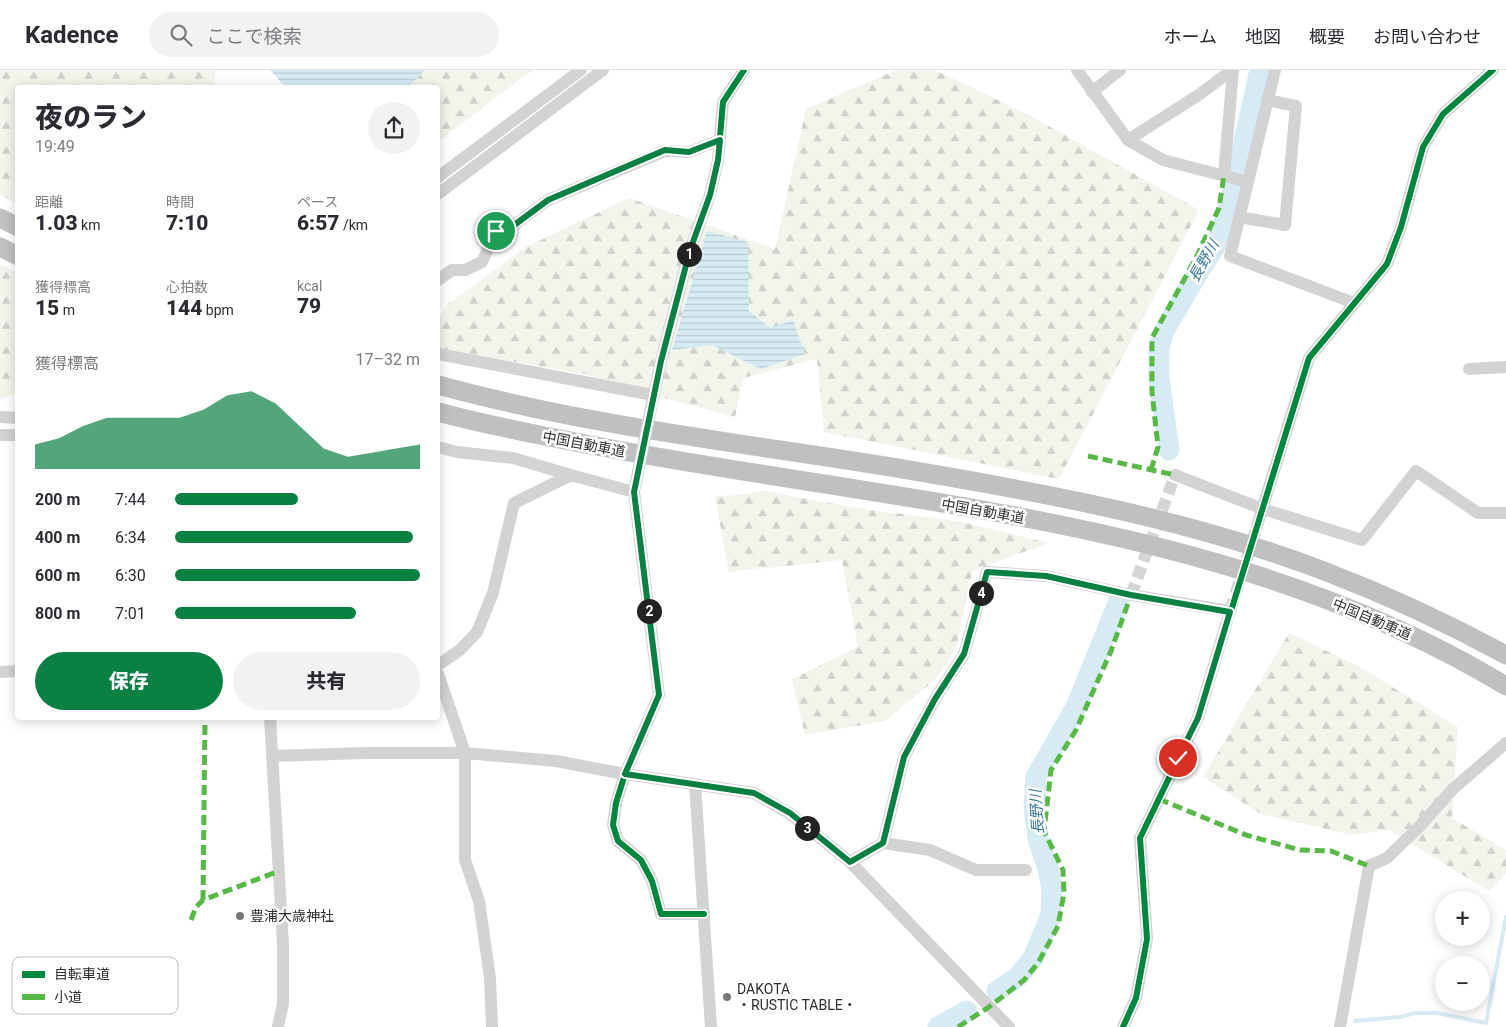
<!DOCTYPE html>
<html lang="ja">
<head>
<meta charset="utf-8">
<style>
  body { margin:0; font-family:Roboto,"Noto Sans JP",sans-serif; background:#f2f2f3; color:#2b2b33; height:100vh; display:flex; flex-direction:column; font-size:19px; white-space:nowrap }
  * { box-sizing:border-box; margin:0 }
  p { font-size:16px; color:#7c7c81 }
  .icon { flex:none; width:28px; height:28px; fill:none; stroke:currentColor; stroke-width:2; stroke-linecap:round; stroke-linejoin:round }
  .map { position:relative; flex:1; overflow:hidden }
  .panel { position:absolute; left:15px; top:15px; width:425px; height:635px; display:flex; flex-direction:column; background:#fff; border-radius:5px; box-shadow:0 2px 12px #0003 }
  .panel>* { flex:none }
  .fabs { position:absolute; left:1435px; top:821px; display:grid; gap:10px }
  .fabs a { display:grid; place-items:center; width:55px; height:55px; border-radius:50%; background:#fff; box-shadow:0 2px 12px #0003; font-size:25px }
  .pin { position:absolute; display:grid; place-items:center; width:42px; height:42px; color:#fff; margin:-21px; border:2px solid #fff; border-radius:50%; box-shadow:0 1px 5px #0007 }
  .km { position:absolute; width:25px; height:25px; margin:-12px; border-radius:50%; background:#222; color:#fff; font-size:14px; line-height:25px; text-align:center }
  .round { display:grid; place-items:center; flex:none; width:52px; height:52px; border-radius:26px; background:#f2f2f3 }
  .overview { display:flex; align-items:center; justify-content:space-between; height:85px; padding:0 20px }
  h1 { font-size:28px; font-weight:800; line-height:38px }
  .figures { display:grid; grid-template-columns:repeat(3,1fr); gap:8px; height:85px; padding:5px 20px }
  .figures div { display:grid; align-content:center }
  .figures b { font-size:21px; font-weight:800 }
  .figures small { font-size:14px; font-weight:400 }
  .figures p { font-size:14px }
  .chart { height:140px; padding:10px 20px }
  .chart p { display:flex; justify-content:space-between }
  .chart svg { width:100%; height:90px; margin-top:5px; fill:#0b8043; opacity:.7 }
  .button { display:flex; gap:10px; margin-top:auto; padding:10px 20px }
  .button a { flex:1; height:58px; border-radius:30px; background:#0b8043; color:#fff; font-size:20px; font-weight:800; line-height:58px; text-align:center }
  .button a+a { background:#f2f2f3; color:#2b2b33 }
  ul { padding:0 20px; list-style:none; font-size:16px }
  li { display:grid; grid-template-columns:80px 60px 1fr; align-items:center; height:38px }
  li i { height:12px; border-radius:6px; background:#0b8043 }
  header { display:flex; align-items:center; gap:30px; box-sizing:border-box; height:70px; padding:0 25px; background:#fff; border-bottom:1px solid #e1e1e2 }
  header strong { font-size:24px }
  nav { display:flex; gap:28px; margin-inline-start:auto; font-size:18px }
  .search { width:350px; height:45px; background:#f2f2f3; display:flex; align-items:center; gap:12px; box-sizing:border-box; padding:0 18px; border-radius:28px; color:#7c7c81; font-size:19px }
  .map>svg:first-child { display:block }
  .forest { fill:url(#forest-firs) }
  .water { fill:url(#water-rules) }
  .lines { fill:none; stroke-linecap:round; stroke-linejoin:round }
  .stream { stroke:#d6ebf4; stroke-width:4 }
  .river { stroke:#d6ebf4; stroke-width:21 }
  .minor-tunnel { stroke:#d5d5d5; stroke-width:12; stroke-dasharray:12 6; stroke-linecap:butt }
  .minor { stroke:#d3d3d3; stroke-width:12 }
  .highway { stroke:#c0c0c0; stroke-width:19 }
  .minor-bridge { stroke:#d3d3d3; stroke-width:12 }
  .quiet { stroke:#58b947; stroke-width:5; stroke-dasharray:10 5; stroke-linecap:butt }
  .cycleway-casing { stroke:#fff; stroke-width:9 }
  .cycleway { stroke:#00873e; stroke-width:6 }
  .route-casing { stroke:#fff; stroke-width:10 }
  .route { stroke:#0b8043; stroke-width:6 }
  .poi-dot { fill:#777; stroke:#fff; stroke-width:2 }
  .labels { text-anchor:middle; stroke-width:5; stroke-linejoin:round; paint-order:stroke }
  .street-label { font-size:14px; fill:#2e2e2e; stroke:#fff }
  .poi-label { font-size:14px; fill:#2e2e2e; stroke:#fff; text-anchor:start }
  .water-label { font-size:15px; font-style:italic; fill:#347999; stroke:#fff }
  .key { fill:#fff; stroke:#c0c0c0; stroke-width:1 }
  .key-label { font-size:14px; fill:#2e2e2e }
</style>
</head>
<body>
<header>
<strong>Kadence</strong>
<div class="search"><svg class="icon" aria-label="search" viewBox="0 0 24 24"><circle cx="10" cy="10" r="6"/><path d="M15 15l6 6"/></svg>ここで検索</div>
<nav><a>ホーム</a><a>地図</a><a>概要</a><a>お問い合わせ</a></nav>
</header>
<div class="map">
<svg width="1506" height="957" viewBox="0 0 1506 957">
  <defs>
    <pattern id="forest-firs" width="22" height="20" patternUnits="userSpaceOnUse" patternTransform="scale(1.25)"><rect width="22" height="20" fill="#f1f5eb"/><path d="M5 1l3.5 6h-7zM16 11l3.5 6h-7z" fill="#cfd2ca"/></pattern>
    <pattern id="water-rules" width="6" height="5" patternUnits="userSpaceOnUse" patternTransform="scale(1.25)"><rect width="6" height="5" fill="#d6ebf4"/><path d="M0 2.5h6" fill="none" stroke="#b8cad2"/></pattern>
  </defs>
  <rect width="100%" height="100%" fill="#fff"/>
  <g class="forest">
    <polygon points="0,0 216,0 214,13 211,17 18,18 17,134 0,125"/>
    <polygon points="425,0 532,0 438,72 438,18 408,17"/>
    <polygon points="897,0 935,0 1025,43 1199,140 1059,409 824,362 817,289 743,308 735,347 653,325 584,304 503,290 438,282 438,249 448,234 526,177 629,128 775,179 806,39"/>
    <polygon points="0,194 18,203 17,323 0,329"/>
    <polygon points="764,421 863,439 958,451 1048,473 972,501 956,578 935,610 885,651 805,665 792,609 858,577 842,490 729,502 715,427"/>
    <polygon points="1289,563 1358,596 1458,657 1452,748 1506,780 1506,804 1489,821 1389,760 1352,765 1261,744 1203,707"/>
  </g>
  <g class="water">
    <polygon points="270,0 425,0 408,17 286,18"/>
    <polygon points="707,161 748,172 749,241 770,258 793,250 805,284 761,299 712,275 672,280"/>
  </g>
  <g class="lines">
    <polyline class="stream" points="1355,951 1400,947 1415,943 1437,943 1486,953 1506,847"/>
    <g class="river">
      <polyline points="1169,380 1159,308 1159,277 1164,261 1202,196 1213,180 1222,159 1232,124 1260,0"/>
      <polyline points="997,921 1018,907 1033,888 1051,845 1052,818 1048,798 1038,769 1034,738 1036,707 1076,637 1119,531"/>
      <polyline points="938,957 967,941"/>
    </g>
    <g class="minor-tunnel">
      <polyline points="1131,525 1175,405"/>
      <polyline points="1230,541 1257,456"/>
    </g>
    <g class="minor">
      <polyline points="1077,0 1128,70 1163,90 1248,112"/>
      <polyline points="1275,0 1230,186 1354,233"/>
      <polyline points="1092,22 1120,0"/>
      <polyline points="1128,70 1200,24 1232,0"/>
      <polyline points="1224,105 1233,0"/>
      <polyline points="438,107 581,0"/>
      <polyline points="438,124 603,0"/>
      <polyline points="1239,147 1285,155 1296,36 1267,30"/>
      <polyline points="438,210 452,200 465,200 482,192 496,161 513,156 548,130 665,81 689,82 720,70"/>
      <polyline points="438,284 653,325"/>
      <polyline points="1469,299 1506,297"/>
      <polyline points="652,333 661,291 690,180 710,125 718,90 723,32 744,0"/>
      <polyline points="0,347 18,348"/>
      <polyline points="0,365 18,365"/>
      <polyline points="438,377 457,382 513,388 571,405"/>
      <polyline points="1175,405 1263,439 1362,470 1416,401 1478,443 1506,443"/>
      <polyline points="1257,456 1309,288 1387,194 1401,157 1423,77 1443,44 1493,0"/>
      <polyline points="438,595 460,580 477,562 493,523 514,433 571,405 634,422 659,625 625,704 616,733 613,755 618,771 641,790 652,811 661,844 704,844"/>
      <polyline points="0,602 18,601"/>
      <polyline points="438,604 465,683 465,790 479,831 490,908 492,957"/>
      <polyline points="270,648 283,874 283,933 278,957"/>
      <polyline points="273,686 365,683 465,683 556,691 625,704 754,723 789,743 850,792 1009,957"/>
      <polyline points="695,714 711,957"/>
      <polyline points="850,792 883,773"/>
      <polyline points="1026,800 976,800 930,780 883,773 904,687 935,629 964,584 987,502 1046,506 1131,525 1230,541 1198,648 1140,768 1147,869 1136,928 1123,957"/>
      <polyline points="1340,957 1369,796 1387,788 1418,758 1453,719 1506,673"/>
    </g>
    <g class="highway">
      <polyline points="0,148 18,157"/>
      <polyline points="0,177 18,186"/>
      <path d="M 438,315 C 588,356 744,373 897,398 C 1040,422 1189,449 1324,501 C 1387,525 1447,553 1506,585"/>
      <path d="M 438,342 C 490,356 543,366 596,376 C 902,434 1233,450 1506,616"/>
    </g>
    <polyline class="minor-bridge" points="634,422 652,333"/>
    <g class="quiet">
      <polyline points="1088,386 1175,405"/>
      <polyline points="1151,400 1158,377 1152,322 1152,268 1197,186 1219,138 1224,105"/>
      <polyline points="1159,729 1246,765 1300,780 1331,781 1369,796"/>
      <polyline points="203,830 205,648"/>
      <polyline points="191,850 196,837 203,830 279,801"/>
      <polyline points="958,957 989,937 1024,910 1038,893 1058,856 1064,823 1063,800 1044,761 1051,700 1076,660 1111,581 1131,525"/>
    </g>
    <defs>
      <g id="cycleway">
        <polyline points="704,844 661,844 652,811 641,790 618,771 613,755 616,733 625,704 659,625 634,422 661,291 690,180 710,125 718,90 723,32 744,0"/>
        <polyline points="1123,957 1136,928 1147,869 1140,768 1198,648 1309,288 1387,194 1401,157 1423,77 1443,44 1493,0"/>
      </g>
    </defs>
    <use href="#cycleway" class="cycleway-casing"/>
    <use href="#cycleway" class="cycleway"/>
  </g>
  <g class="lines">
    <defs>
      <polyline id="route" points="496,161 513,156 548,130 665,80 689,82 720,70 718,90 710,125 690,180 661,291 634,422 659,625 625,704 754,723 790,743 850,792 883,773 904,687 935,629 964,584 987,502 1046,506 1131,525 1230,542 1198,648 1178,688"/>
    </defs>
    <use href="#route" class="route-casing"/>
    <use href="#route" class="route"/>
  </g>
  <g class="poi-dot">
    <circle cx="240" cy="846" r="5"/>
    <circle cx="727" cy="927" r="5"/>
  </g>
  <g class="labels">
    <g class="street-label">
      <text transform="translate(584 374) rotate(11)" y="5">中国自動車道</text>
      <text transform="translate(983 441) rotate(10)" y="5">中国自動車道</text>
      <text transform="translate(1372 549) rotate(23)" y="5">中国自動車道</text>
    </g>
    <g class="poi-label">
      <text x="250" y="851">豊浦大歳神社</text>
      <text x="737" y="924">DAKOTA<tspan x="737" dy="16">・RUSTIC TABLE・</tspan></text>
    </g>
    <g class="water-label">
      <text transform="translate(1204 191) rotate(-60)" y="5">長野川</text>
      <text transform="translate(1037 742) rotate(-94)" y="5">長野川</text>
    </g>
  </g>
  <rect x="12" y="887" width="166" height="57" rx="8" class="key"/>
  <rect x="22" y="901" width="23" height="7" fill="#00873e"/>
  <rect x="22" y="924" width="23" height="6" fill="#58b947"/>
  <g class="key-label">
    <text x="54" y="909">自転車道</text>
    <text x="54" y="932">小道</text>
  </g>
</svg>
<div class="fabs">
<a>+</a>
<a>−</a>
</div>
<div class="pin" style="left:496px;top:161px;background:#1e9e55"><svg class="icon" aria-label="arrive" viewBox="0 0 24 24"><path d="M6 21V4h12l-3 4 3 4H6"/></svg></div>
<div class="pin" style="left:1178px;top:688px;background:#d93025"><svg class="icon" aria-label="check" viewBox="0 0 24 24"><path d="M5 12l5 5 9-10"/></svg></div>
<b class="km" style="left:689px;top:184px">1</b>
<b class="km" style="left:649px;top:541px">2</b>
<b class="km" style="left:807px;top:758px">3</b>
<b class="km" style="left:981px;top:523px">4</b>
<section class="panel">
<div class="overview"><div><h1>夜のラン</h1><p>19:49</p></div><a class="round"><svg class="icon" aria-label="share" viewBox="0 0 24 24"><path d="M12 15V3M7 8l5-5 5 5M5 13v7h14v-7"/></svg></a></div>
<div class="figures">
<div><p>距離</p><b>1.03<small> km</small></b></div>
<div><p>時間</p><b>7:10</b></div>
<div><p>ペース</p><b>6:57<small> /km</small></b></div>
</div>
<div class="figures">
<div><p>獲得標高</p><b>15<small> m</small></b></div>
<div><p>心拍数</p><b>144<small> bpm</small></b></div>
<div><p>kcal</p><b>79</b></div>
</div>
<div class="chart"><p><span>獲得標高</span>17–32 m</p>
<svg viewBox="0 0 160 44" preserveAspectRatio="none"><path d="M0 44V32L10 29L20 23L30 19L40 19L50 19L60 19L70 15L80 8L90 6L100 12L110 23L120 34L130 38L140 36L150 34L160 32V44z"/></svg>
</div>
<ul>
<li><b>200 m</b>7:44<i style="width:50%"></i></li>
<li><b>400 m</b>6:34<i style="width:97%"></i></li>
<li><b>600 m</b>6:30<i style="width:100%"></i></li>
<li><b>800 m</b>7:01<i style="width:74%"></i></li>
</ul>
<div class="button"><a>保存</a><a>共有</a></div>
</section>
</div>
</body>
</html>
